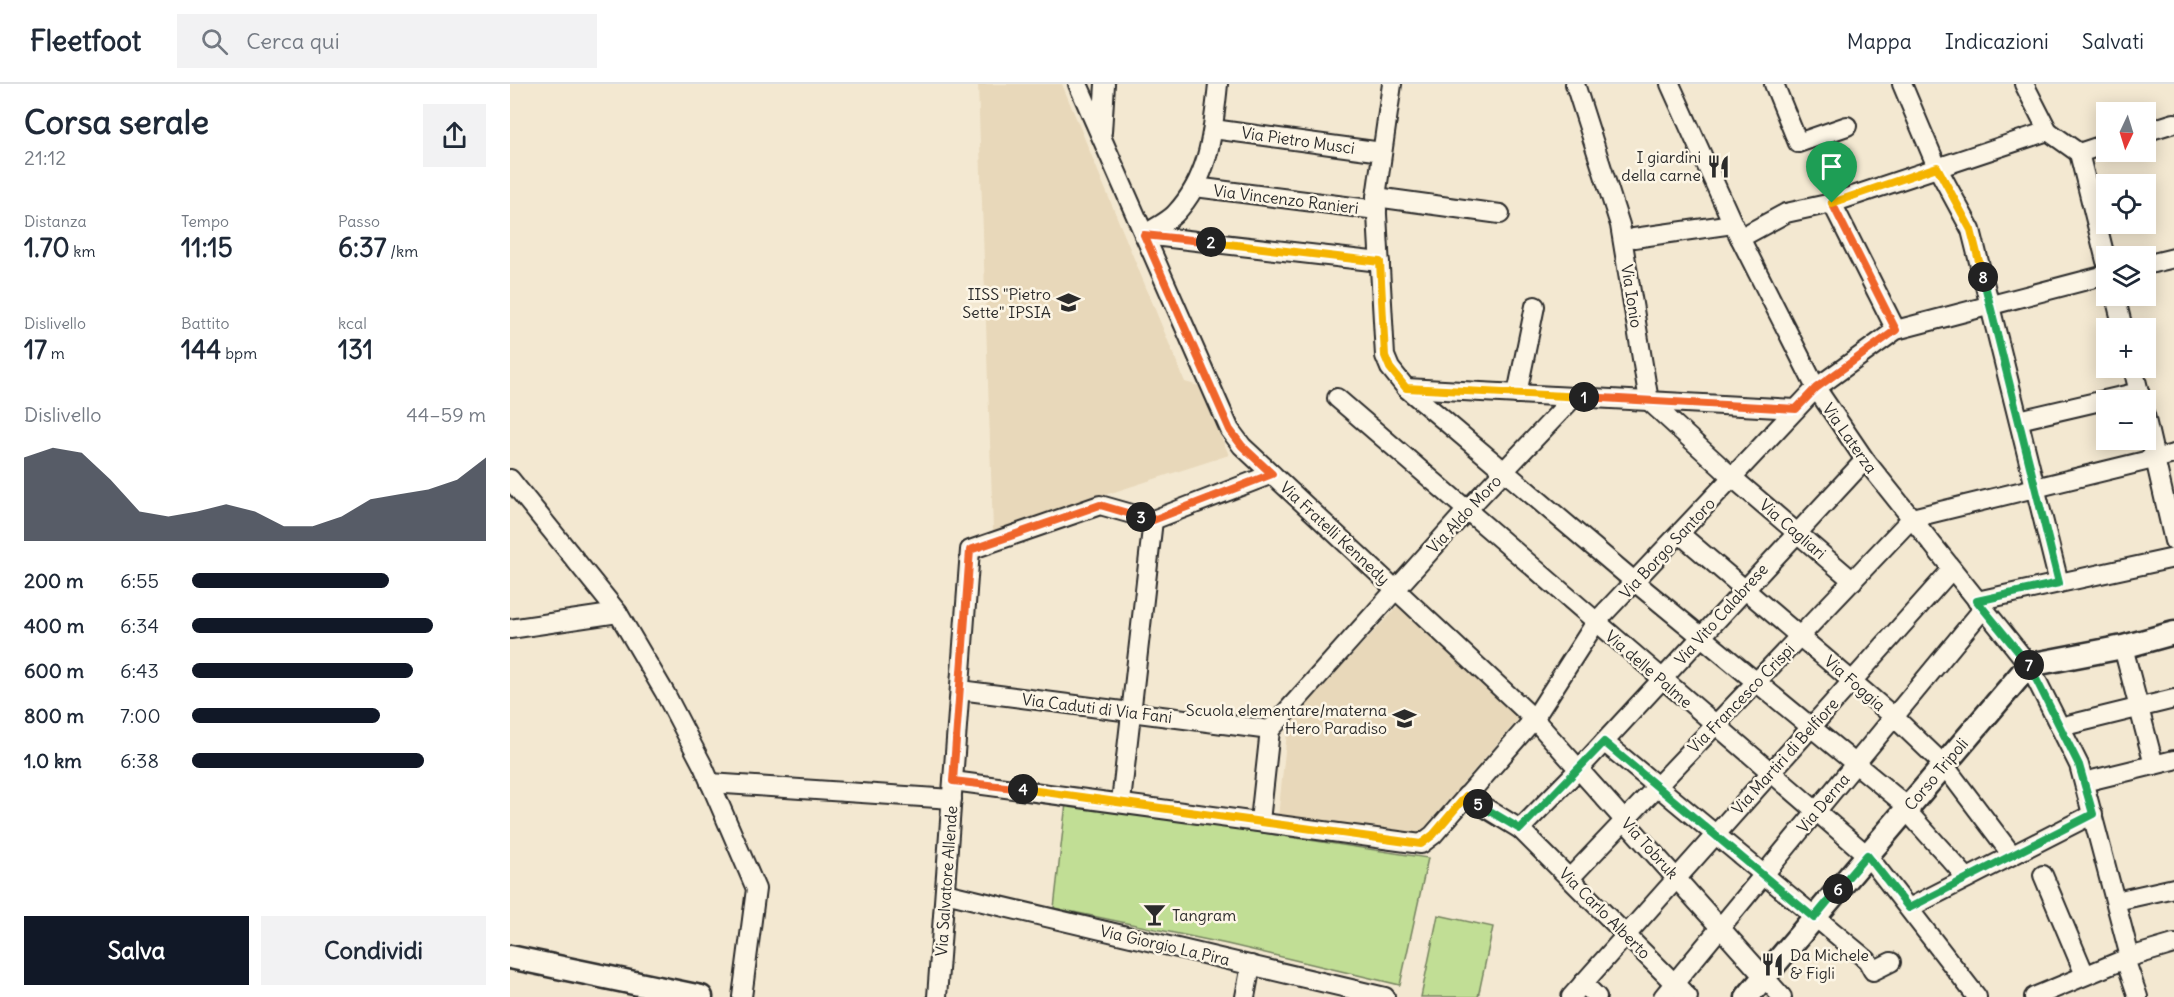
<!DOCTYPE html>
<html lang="it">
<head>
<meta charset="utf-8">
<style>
  body { margin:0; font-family:Delius,sans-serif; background:#f2f2f3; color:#1f2937; height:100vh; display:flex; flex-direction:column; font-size:22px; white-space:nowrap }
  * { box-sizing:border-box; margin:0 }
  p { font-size:20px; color:#747a83 }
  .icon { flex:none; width:33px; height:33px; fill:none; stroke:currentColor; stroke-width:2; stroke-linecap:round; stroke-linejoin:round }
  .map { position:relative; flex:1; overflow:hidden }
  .drawer { display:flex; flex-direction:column; background:#fff; width:510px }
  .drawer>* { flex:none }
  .needle { width:39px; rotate:184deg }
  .tools { position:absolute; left:1586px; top:18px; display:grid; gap:12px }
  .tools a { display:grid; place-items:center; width:60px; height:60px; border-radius:0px; background:#fff; box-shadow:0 3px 15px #0003; font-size:30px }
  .pin { position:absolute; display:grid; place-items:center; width:51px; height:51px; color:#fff; margin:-62px -26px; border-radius:50% 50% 50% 0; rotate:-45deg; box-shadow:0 0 6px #0007 }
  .pin .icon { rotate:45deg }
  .km { position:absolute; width:30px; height:30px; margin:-15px; border-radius:50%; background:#222; color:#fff; font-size:16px; line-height:30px; text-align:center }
  .round { display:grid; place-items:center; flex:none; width:63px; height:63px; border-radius:0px; background:#f2f2f3 }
  .headline { display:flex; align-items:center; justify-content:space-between; height:102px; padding:0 24px }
  h1 { font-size:33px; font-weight:700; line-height:45px }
  .figures { display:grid; grid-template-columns:repeat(3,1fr); gap:9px; height:102px; padding:6px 24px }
  .figures div { display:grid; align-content:center }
  .figures b { font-size:26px; font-weight:700 }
  .figures small { font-size:16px; font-weight:400 }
  .figures p { font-size:16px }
  .chart { height:168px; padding:12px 24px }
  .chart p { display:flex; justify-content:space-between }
  .chart svg { width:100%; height:108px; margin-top:6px; fill:#111827; opacity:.7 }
  .action { display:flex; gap:12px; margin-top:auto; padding:12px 24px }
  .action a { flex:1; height:69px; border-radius:0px; background:#111827; color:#fff; font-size:24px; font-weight:700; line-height:69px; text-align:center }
  .action a+a { background:#f2f2f3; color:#1f2937 }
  ul { padding:0 24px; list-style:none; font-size:20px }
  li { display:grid; grid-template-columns:96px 72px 1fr; align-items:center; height:45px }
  li i { height:15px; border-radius:8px; background:#111827 }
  header { display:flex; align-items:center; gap:36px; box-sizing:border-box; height:84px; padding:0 30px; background:#fff; border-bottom:2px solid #e0e1e3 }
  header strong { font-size:28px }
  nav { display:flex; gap:33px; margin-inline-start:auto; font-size:21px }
  .search { width:420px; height:54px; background:#f2f2f3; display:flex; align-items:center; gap:15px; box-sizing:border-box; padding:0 21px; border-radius:0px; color:#747a83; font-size:22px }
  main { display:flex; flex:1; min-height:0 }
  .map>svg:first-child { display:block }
  .built { fill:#e8d8ba }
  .green { fill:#c1de95; stroke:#768460; stroke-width:1.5 }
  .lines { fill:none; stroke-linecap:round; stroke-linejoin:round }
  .minor-casing { stroke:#2b2b2b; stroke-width:22 }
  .major-casing { stroke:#2b2b2b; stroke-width:27 }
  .minor { stroke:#fcf5e5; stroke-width:18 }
  .major { stroke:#fcf5e5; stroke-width:22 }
  .split-1-casing { stroke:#fff; stroke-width:12 }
  .split-2-casing { stroke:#fff; stroke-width:12 }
  .split-3-casing { stroke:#fff; stroke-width:12 }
  .split-4-casing { stroke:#fff; stroke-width:12 }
  .split-5-casing { stroke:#fff; stroke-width:12 }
  .split-6-casing { stroke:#fff; stroke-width:12 }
  .split-7-casing { stroke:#fff; stroke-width:12 }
  .split-8-casing { stroke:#fff; stroke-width:12 }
  .split-9-casing { stroke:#fff; stroke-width:12 }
  .split-1 { stroke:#f0652b; stroke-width:8 }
  .split-2 { stroke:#f5b400; stroke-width:8 }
  .split-3 { stroke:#f0652b; stroke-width:8 }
  .split-4 { stroke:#f0652b; stroke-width:8 }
  .split-5 { stroke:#f5b400; stroke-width:8 }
  .split-6 { stroke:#22a559; stroke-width:8 }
  .split-7 { stroke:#22a559; stroke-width:8 }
  .split-8 { stroke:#22a559; stroke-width:8 }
  .split-9 { stroke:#f5b400; stroke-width:8 }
  .labels { text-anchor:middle; stroke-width:5; stroke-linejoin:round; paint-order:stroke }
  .street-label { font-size:16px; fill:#2b2b2b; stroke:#fcf5e5 }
  .poi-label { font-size:16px; fill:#2b2b2b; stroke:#fcf5e5; text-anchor:end }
</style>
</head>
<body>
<header>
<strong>Fleetfoot</strong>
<div class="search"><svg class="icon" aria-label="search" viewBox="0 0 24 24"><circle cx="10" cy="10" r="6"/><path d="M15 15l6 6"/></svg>Cerca qui</div>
<nav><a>Mappa</a><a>Indicazioni</a><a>Salvati</a></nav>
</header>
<main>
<section class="drawer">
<div class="headline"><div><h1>Corsa serale</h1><p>21:12</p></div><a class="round"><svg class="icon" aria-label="share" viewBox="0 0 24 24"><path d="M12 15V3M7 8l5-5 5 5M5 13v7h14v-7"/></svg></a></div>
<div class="figures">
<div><p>Distanza</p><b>1.70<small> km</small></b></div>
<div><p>Tempo</p><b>11:15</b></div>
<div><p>Passo</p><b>6:37<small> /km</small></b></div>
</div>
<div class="figures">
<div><p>Dislivello</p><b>17<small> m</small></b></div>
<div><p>Battito</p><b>144<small> bpm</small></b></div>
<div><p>kcal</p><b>131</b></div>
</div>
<div class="chart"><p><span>Dislivello</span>44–59 m</p>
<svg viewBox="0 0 160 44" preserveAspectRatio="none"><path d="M0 44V10L10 6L20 8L30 19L40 32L50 34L60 32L70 29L80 32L90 38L100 38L110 34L120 27L130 25L140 23L150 19L160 10V44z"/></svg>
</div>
<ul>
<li><b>200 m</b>6:55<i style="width:67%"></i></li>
<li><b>400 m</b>6:34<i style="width:82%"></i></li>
<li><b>600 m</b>6:43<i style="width:75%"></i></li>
<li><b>800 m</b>7:00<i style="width:64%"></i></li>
<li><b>1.0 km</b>6:38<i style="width:79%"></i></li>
</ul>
<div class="action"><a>Salva</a><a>Condividi</a></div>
</section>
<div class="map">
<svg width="1664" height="913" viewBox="0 0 1664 913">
  <rect width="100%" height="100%" fill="#f3e8d1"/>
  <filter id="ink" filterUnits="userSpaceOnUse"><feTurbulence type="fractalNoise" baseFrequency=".0167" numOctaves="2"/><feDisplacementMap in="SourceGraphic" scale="12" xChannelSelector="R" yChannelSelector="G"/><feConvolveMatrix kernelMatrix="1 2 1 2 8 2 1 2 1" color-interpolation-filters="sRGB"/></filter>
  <g filter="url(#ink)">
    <g class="built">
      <polygon points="468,0 552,0 675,298 689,302 719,371 483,447"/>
      <polygon points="890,520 1012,631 907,752 768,733 778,639"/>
    </g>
    <g class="green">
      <polygon points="556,719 918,774 890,901 717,860 544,824"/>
      <polygon points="928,831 983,843 968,913 911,913"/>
    </g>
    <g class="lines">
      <defs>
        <g id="minor">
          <polyline points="568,0 720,346 732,362 1024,635 1272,913"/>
          <polyline points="882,0 866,113 875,272 880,284 896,304 1125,498 1398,723"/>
          <polyline points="1065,0 1110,141 1139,317 1223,394 1343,497"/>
          <polyline points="1160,0 1223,140 1306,304 1355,376 1519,581 1569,681 1620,873"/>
          <polyline points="1264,0 1288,59 1337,42"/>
          <polyline points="1392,0 1427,83 1461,146 1549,499"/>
          <polyline points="1514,0 1538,47"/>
          <polyline points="703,45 872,68"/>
          <polyline points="592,48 595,0"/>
          <polyline points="1635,48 1664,39"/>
          <polyline points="1569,69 1596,177"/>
          <polyline points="685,103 867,126"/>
          <polyline points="866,113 990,130"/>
          <polyline points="1322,119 1386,246"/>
          <polyline points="634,151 870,178"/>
          <path d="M 634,151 C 644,144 657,138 665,130 C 700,93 703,48 708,0"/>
          <polyline points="1124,154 1223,140"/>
          <polyline points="1230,154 1276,129 1322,119 1538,47 1569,69 1596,60"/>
          <polyline points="1635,181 1664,174"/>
          <polyline points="1605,212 1613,244"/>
          <polyline points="1623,284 1631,316"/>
          <polyline points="896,304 1064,313"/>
          <polyline points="1007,310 1025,222"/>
          <polyline points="827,314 1357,771 1467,913"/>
          <polyline points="1635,331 1664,457"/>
          <polyline points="1509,336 1629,308"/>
          <polyline points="0,395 108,529 155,609 193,682 246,805 232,913"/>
          <polyline points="1170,450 1384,633 1434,681 1502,771"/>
          <polyline points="1467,517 1664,474"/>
          <polyline points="0,545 108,529"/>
          <polyline points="1613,563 1644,681"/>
          <polyline points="450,606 760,646"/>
          <polyline points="1550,643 1664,615"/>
          <polyline points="1094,658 1357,876 1363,887 1381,878"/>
          <polyline points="443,697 911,760 923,751 1024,635 1086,538 1306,304 1386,246 1596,191"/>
          <polyline points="1574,698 1664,676"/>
          <polyline points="200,699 442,715"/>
          <polyline points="956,712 1010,745 1178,913"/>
          <polyline points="611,718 643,436"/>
          <polyline points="1396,726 1457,794"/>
          <polyline points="750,737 760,646 957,426 1064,313 1286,325"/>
          <polyline points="1010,745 1069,685 1355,376"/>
          <polyline points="1533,791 1575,891"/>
          <polyline points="1060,794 1402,434 1664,370"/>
          <polyline points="435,809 875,913"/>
          <polyline points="1606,817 1664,804"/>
          <polyline points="1399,824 1583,730"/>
          <polyline points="1615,875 1628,913"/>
          <polyline points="1073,899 1087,913"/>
          <polyline points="427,913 460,466 590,421 643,436 762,390"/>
          <polyline points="735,913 741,881"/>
          <polyline points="1061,913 1442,485"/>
          <polyline points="1153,913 1473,525"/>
          <polyline points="1524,913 1620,873 1664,860"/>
        </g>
        <g id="major">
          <polyline points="0,873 191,913"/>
          <polyline points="1237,913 1519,581 1613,563 1664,549"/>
        </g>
      </defs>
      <use href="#minor" class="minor-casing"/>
      <use href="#major" class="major-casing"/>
      <use href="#minor" class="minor"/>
      <use href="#major" class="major"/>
    </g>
  </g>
  <g class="lines" filter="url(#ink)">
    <defs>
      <polyline id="split-1" points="1074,313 1286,325 1306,304 1386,246 1322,119"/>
      <polyline id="split-2" points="701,158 870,178 875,272 880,284 896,304 1074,313"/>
      <polyline id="split-3" points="631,433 643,436 762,390 732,362 720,346 634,151 701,158"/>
      <polyline id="split-4" points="513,705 443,697 460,466 590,421 631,433"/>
      <polyline id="split-5" points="513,705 911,760 923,751 956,712 968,720"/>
      <polyline id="split-6" points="968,720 1010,745 1094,658 1304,834 1328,805"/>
      <polyline id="split-7" points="1328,805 1357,771 1399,824 1583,730 1569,681 1519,581"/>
      <polyline id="split-8" points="1473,193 1549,499 1467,517 1519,581"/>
      <polyline id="split-9" points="1322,119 1427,83 1461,146 1473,193"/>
    </defs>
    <use href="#split-1" class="split-1-casing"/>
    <use href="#split-2" class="split-2-casing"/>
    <use href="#split-3" class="split-3-casing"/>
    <use href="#split-4" class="split-4-casing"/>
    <use href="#split-5" class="split-5-casing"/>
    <use href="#split-6" class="split-6-casing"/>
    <use href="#split-7" class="split-7-casing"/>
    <use href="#split-8" class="split-8-casing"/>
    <use href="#split-9" class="split-9-casing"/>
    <use href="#split-1" class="split-1"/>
    <use href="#split-2" class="split-2"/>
    <use href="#split-3" class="split-3"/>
    <use href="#split-4" class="split-4"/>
    <use href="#split-5" class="split-5"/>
    <use href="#split-6" class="split-6"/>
    <use href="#split-7" class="split-7"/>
    <use href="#split-8" class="split-8"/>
    <use href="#split-9" class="split-9"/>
  </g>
  <defs>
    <symbol id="restaurant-bare" viewBox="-9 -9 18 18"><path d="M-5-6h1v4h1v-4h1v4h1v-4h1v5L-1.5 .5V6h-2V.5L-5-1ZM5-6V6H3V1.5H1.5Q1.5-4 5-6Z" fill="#2b2b2b" stroke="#fcf5e5" stroke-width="2.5" paint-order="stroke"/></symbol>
    <symbol id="school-bare" viewBox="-9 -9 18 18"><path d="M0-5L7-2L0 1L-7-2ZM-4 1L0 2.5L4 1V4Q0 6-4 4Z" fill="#2b2b2b" stroke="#fcf5e5" stroke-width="2.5" paint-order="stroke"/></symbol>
    <symbol id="bar-bare" viewBox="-9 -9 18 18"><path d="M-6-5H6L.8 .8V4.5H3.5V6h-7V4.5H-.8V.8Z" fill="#2b2b2b" stroke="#fcf5e5" stroke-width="2.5" paint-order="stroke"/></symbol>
  </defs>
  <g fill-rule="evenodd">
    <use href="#restaurant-bare" x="1192" y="66" width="33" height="33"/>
    <use href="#school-bare" x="542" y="202" width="33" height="33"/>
    <use href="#school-bare" x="878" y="618" width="33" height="33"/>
    <use href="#bar-bare" x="628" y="814" width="33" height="33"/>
    <use href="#restaurant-bare" x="1246" y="864" width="33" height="33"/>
  </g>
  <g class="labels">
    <g class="street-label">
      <text transform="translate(788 56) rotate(8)" y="6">Via Pietro Musci</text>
      <text transform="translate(776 115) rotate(7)" y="6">Via Vincenzo Ranieri</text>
      <text transform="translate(1122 212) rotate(81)" y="6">Via Ionio</text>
      <text transform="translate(1340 354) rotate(55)" y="6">Via Laterza</text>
      <text transform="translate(954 430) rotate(-47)" y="6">Via Aldo Moro</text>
      <text transform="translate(1283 445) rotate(41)" y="6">Via Cagliari</text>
      <text transform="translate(825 449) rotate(43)" y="6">Via Fratelli Kennedy</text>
      <text transform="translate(1157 464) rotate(-47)" y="6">Via Borgo Santoro</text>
      <text transform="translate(1211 530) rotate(-48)" y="6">Via Vito Calabrese</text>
      <text transform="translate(1139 585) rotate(41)" y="6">Via delle Palme</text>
      <text transform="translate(1345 599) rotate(41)" y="6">Via Foggia</text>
      <text transform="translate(1231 614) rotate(-46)" y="6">Via Francesco Crispi</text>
      <text transform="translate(587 624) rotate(7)" y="6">Via Caduti di Via Fani</text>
      <text transform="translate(1275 672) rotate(-48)" y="6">Via Martiri di Belfiore</text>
      <text transform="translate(1426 690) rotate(-50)" y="6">Corso Tripoli</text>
      <text transform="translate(1313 719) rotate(-50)" y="6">Via Derna</text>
      <text transform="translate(1140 764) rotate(48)" y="6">Via Tobruk</text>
      <text transform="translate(436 797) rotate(-86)" y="6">Via Salvatore Allende</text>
      <text transform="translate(1095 829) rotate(45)" y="6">Via Carlo Alberto</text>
      <text transform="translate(655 861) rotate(13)" y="6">Via Giorgio La Pira</text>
    </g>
    <g class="poi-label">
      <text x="1191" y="79">I giardini<tspan x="1191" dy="18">della carne</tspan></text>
      <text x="541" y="216">IISS "Pietro<tspan x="541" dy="18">Sette" IPSIA</tspan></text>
      <text x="877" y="632">Scuola elementare/materna<tspan x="877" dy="18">Hero Paradiso</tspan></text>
      <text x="662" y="837" text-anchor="start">Tangram</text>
      <text x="1280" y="877" text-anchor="start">Da Michele<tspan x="1280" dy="18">&amp; Figli</tspan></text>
    </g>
  </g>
</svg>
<div class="tools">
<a><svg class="needle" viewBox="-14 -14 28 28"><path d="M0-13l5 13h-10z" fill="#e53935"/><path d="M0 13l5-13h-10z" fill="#747a83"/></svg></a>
<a><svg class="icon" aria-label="locate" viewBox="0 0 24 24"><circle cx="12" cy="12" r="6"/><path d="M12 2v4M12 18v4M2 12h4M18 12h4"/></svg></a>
<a><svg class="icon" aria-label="layers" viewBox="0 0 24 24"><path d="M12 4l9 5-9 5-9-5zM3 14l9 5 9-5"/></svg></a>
<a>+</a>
<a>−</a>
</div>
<div class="pin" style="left:1322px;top:119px;background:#1e9e55"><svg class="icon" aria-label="arrive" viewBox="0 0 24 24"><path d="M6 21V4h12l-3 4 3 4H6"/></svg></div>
<b class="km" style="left:1074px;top:313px">1</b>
<b class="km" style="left:701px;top:158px">2</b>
<b class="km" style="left:631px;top:433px">3</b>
<b class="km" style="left:513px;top:705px">4</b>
<b class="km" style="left:968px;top:720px">5</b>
<b class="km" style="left:1328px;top:805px">6</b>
<b class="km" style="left:1519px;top:581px">7</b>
<b class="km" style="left:1473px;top:193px">8</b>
</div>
</main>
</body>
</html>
